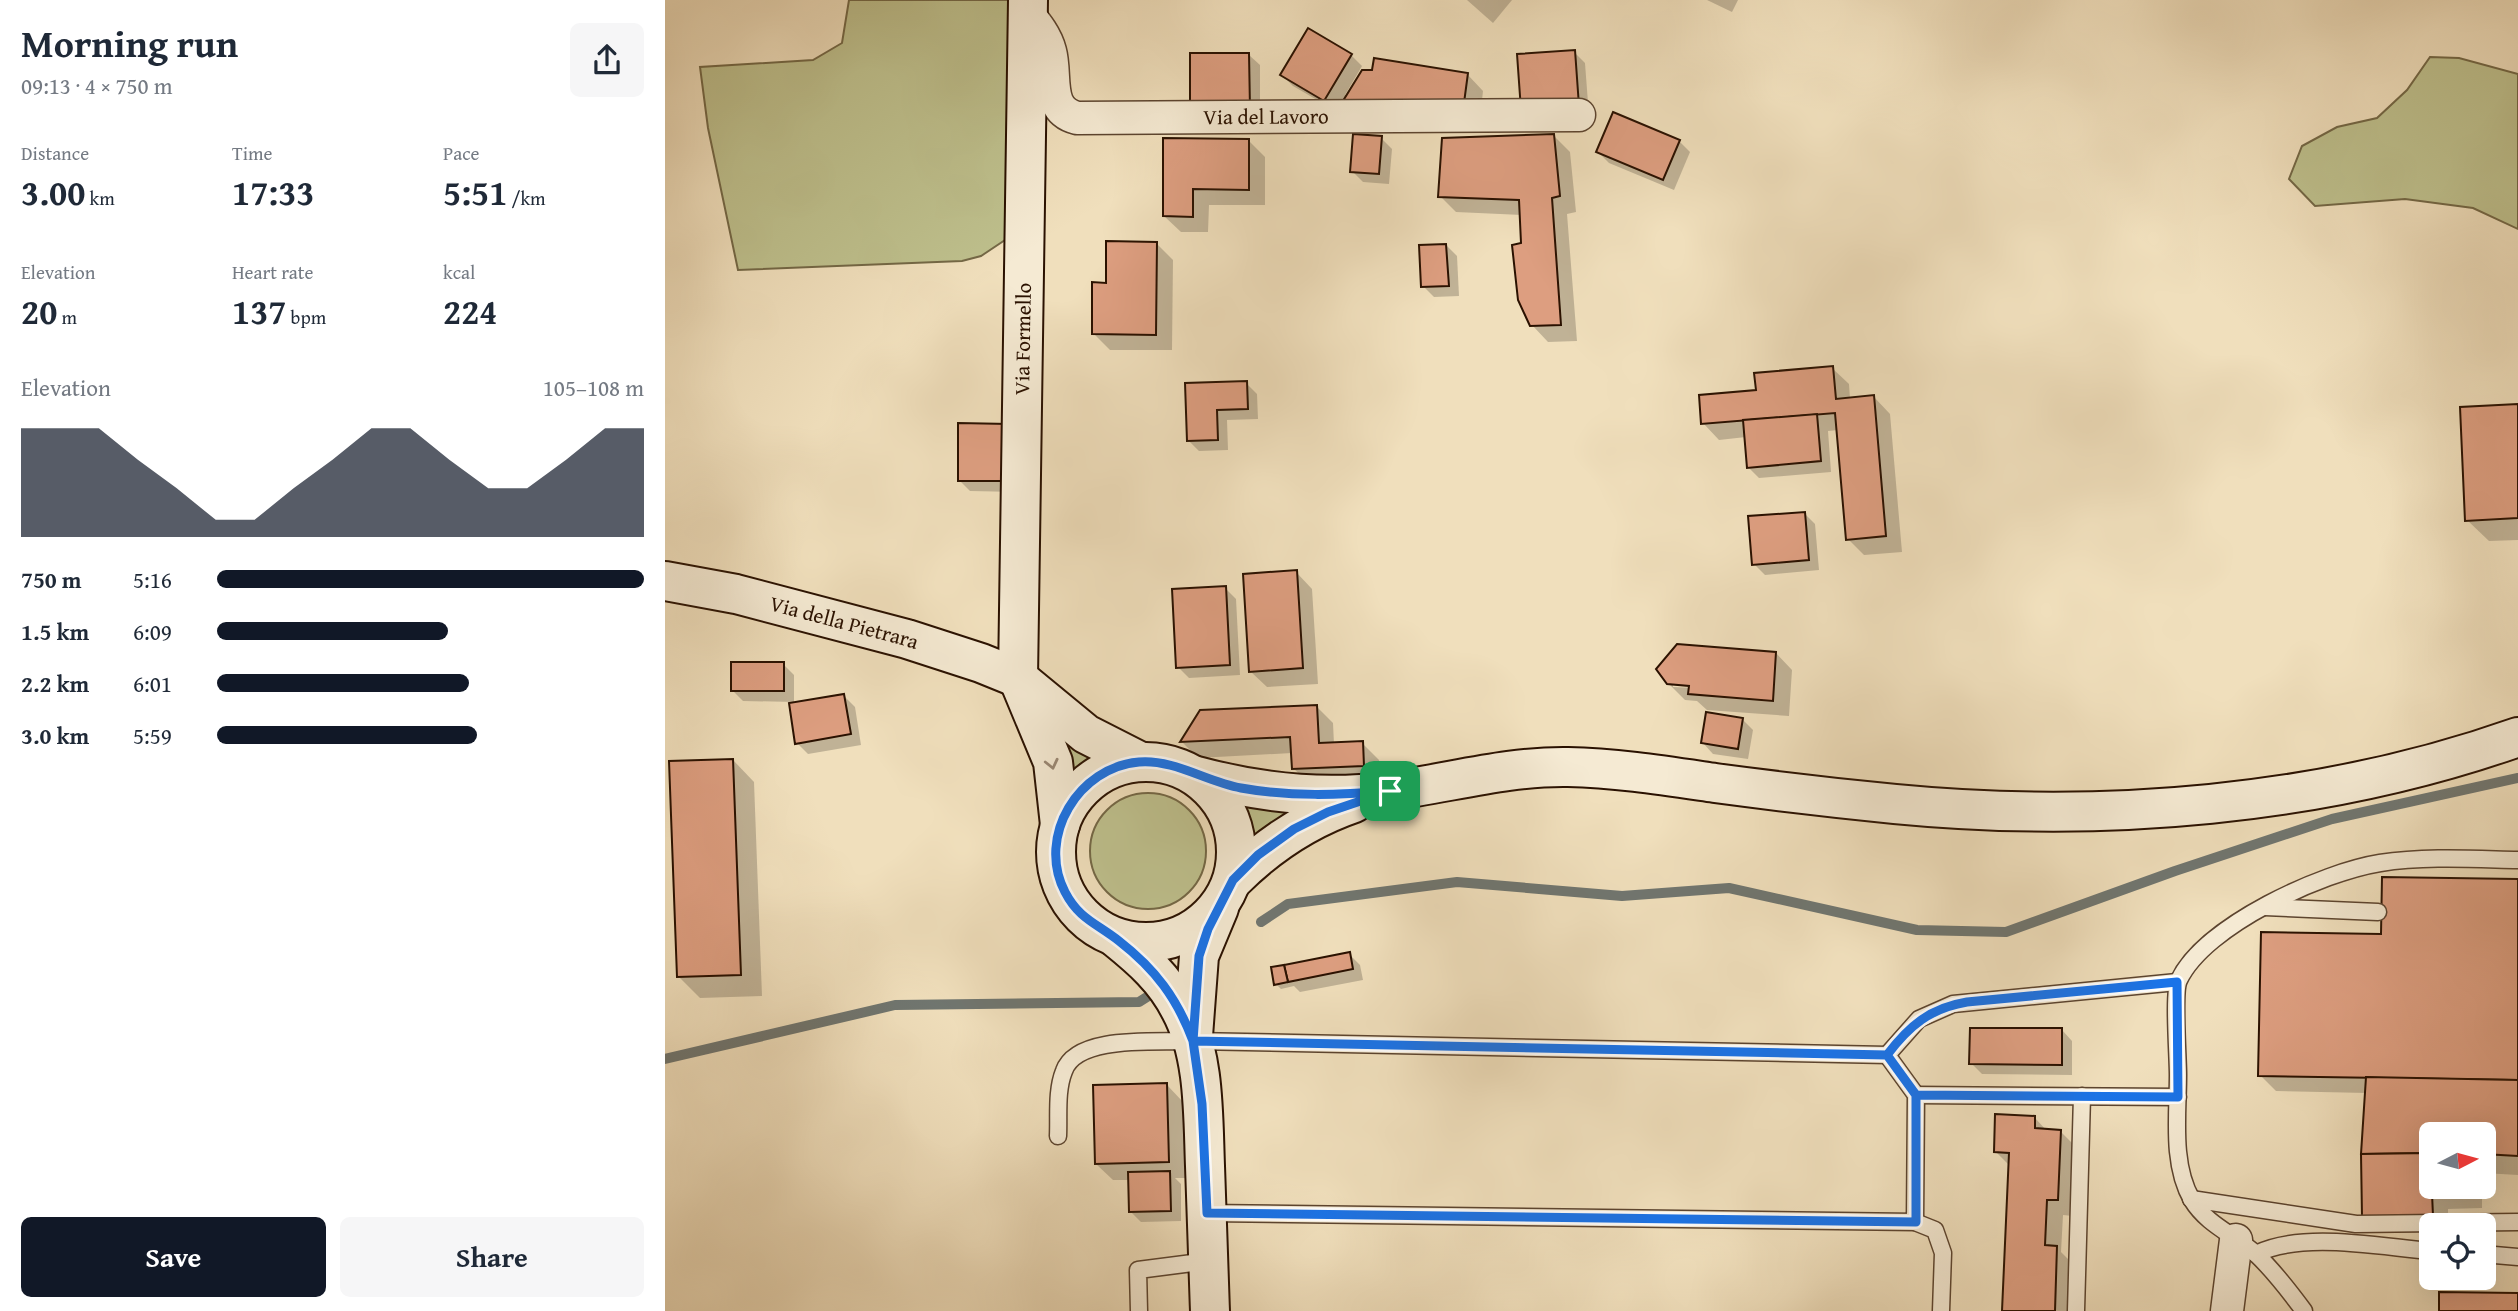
<!DOCTYPE html>
<html lang="en">
<head>
<meta charset="utf-8">
<style>
  body { margin:0; font-family:"Gentium Book Plus",serif; background:#f6f6f7; color:#1f2937; height:100vh; display:flex; flex-direction:column; font-size:26px; white-space:nowrap }
  * { box-sizing:border-box; margin:0 }
  p { font-size:23px; color:#747a83 }
  .icon { flex:none; width:38px; height:38px; fill:none; stroke:currentColor; stroke-width:2; stroke-linecap:round; stroke-linejoin:round }
  .map { position:relative; flex:1; overflow:hidden }
  .drawer { display:flex; flex-direction:column; background:#fff; width:665px }
  .drawer>* { flex:none }
  .needle { width:46px; rotate:84deg }
  .buttons { position:absolute; left:1754px; top:1122px; display:grid; gap:14px }
  .buttons a { display:grid; place-items:center; width:77px; height:77px; border-radius:10px; background:#fff; box-shadow:0 7px 28px #0002; font-size:35px }
  .pin { position:absolute; display:grid; place-items:center; width:60px; height:60px; color:#fff; margin:-30px; border-radius:14px; box-shadow:0 4px 10px #0006 }
  .round { display:grid; place-items:center; flex:none; width:74px; height:74px; border-radius:10px; background:#f6f6f7 }
  .summary { display:flex; align-items:center; justify-content:space-between; height:119px; padding:0 21px }
  h1 { font-size:38px; font-weight:700; line-height:52px }
  .metrics { display:grid; grid-template-columns:repeat(3,1fr); gap:10px; height:119px; padding:7px 21px }
  .metrics div { display:grid; align-content:center }
  .metrics b { font-size:35px; font-weight:700 }
  .metrics small { font-size:19px; font-weight:400 }
  .metrics p { font-size:19px }
  .chart { height:196px; padding:14px 21px }
  .chart p { display:flex; justify-content:space-between }
  .chart svg { width:100%; height:126px; margin-top:7px; fill:#111827; opacity:.7 }
  .action { display:flex; gap:14px; margin-top:auto; padding:14px 21px }
  .action a { flex:1; height:80px; border-radius:10px; background:#111827; color:#fff; font-size:28px; font-weight:700; line-height:80px; text-align:center }
  .action a+a { background:#f6f6f7; color:#1f2937 }
  ul { padding:0 21px; list-style:none; font-size:23px }
  li { display:grid; grid-template-columns:112px 84px 1fr; align-items:center; height:52px }
  li i { height:18px; border-radius:9px; background:#111827 }
  main { display:flex; flex:1; min-height:0 }
  .map>svg:first-child { display:block }
  .green { fill:#bec08d; stroke:#746846; stroke-width:2 }
  .shadow { fill:#0003; fill-rule:evenodd }
  .lines { fill:none; stroke-linecap:round; stroke-linejoin:round }
  .stream { stroke:#707670; stroke-width:10 }
  .building { fill:#dd9e80; stroke:#2a1100; stroke-width:2 }
  .lane-casing { stroke:#5c442f; stroke-width:19 }
  .street-casing { stroke:#5c442f; stroke-width:35 }
  .secondary-casing { stroke:#2a1100; stroke-width:42 }
  .lane { stroke:#f5ead3; stroke-width:16 }
  .street { stroke:#f5ead3; stroke-width:32 }
  .secondary { stroke:#f5ead3; stroke-width:38 }
  .oneway { stroke:#9a8874 }
  .route-casing { stroke:#fff; stroke-width:14 }
  .route { stroke:#1a73e8; stroke-width:9 }
  .labels { text-anchor:middle; stroke-width:6; stroke-linejoin:round; paint-order:stroke }
  .street-label { font-size:21px; fill:#2a1100; stroke:#f5ead3 }
</style>
</head>
<body>
<main>
<section class="drawer">
<div class="summary"><div><h1>Morning run</h1><p>09:13 · 4 × 750 m</p></div><a class="round"><svg class="icon" aria-label="share" viewBox="0 0 24 24"><path d="M12 15V3M7 8l5-5 5 5M5 13v7h14v-7"/></svg></a></div>
<div class="metrics">
<div><p>Distance</p><b>3.00<small> km</small></b></div>
<div><p>Time</p><b>17:33</b></div>
<div><p>Pace</p><b>5:51<small> /km</small></b></div>
</div>
<div class="metrics">
<div><p>Elevation</p><b>20<small> m</small></b></div>
<div><p>Heart rate</p><b>137<small> bpm</small></b></div>
<div><p>kcal</p><b>224</b></div>
</div>
<div class="chart"><p><span>Elevation</span>105–108 m</p>
<svg viewBox="0 0 160 44" preserveAspectRatio="none"><path d="M0 44V6L10 6L20 6L30 17L40 27L50 38L60 38L70 27L80 17L90 6L100 6L110 17L120 27L130 27L140 17L150 6L160 6V44z"/></svg>
</div>
<ul>
<li><b>750 m</b>5:16<i style="width:100%"></i></li>
<li><b>1.5 km</b>6:09<i style="width:54%"></i></li>
<li><b>2.2 km</b>6:01<i style="width:59%"></i></li>
<li><b>3.0 km</b>5:59<i style="width:61%"></i></li>
</ul>
<div class="action"><a>Save</a><a>Share</a></div>
</section>
<div class="map">
<svg width="1853" height="1311" viewBox="0 0 1853 1311">
  <rect width="100%" height="100%" fill="#f0dfbc"/>
  <filter id="stains"><feTurbulence type="fractalNoise" baseFrequency=".00286" numOctaves="4"/><feColorMatrix values="0 0 0 0 .2 0 0 0 0 .09 0 0 0 0 .02 0 0 0 .5 -.17"/></filter>
  <radialGradient id="worn" r=".72"><stop offset=".6" stop-color="#630" stop-opacity="0"/><stop offset="1" stop-color="#630" stop-opacity=".3"/></radialGradient>
  <g class="green">
    <polygon points="184,0 347,0 343,238 316,256 297,261 73,270 43,128 35,67 148,60 177,43"/>
    <polygon points="1765,57 1794,58 1853,74 1853,229 1808,208 1740,199 1650,206 1624,179 1637,146 1672,127 1712,118 1742,90"/>
    <polygon points="392,733 431,760 408,777"/>
    <circle cx="483" cy="851" r="58"/>
    <polygon points="579,806 627,812 589,837"/>
  </g>
  <g class="shadow">
    <polygon points="802,0 847,0 828,23"/>
    <polygon points="1042,0 1073,0 1067,12"/>
    <polygon points="909,52 920,63 924,116 869,120"/>
    <polygon points="584,55 595,65 595,119 526,108"/>
    <polygon points="686,55 697,66 680,95 683,96 802,74 818,91 815,119 671,111 628,86 617,75"/>
    <polygon points="889,136 905,152 911,212 902,214 912,341 883,342 867,325 857,215 791,212 775,196"/>
    <polygon points="716,138 727,149 724,184 698,182 687,171"/>
    <polygon points="500,140 583,140 600,157 600,205 544,205 543,232 516,232 499,216"/>
    <polygon points="1014,141 1025,152 1009,190 944,163 933,152"/>
    <polygon points="491,243 508,260 507,350 445,350 428,333 443,284"/>
    <polygon points="781,245 792,256 794,296 769,297 758,286"/>
    <polygon points="1167,368 1184,384 1185,399 1209,397 1225,414 1237,552 1199,555 1183,539 1173,430 1163,431 1166,472 1094,478 1083,467 1081,437 1054,440 1038,423 1093,391"/>
    <polygon points="581,383 592,394 593,419 562,420 563,450 534,451 523,440 522,385"/>
    <polygon points="1853,406 1853,540 1824,541 1802,520"/>
    <polygon points="294,425 354,492 305,491 294,480"/>
    <polygon points="1139,513 1150,524 1154,570 1100,575 1089,564"/>
    <polygon points="631,572 647,589 653,684 602,687 585,671"/>
    <polygon points="560,588 571,599 575,675 524,678 513,667"/>
    <path d="M 1111,653 L 1127,670 L 1124,716 L 1042,710 L 1032,701 L 1020,700 L 1003,683 ZM 1008,683 L 1033,685 L 1033,688 L 1008,687 Z"/>
    <polygon points="118,664 129,675 129,702 78,701 68,691"/>
    <polygon points="179,696 190,707 196,745 143,754 132,743"/>
    <polygon points="652,707 668,723 669,744 697,743 714,760 715,781 645,784 628,768 627,753 533,758 517,742"/>
    <polygon points="1077,719 1088,730 1083,759 1048,754 1038,743"/>
    <polygon points="68,760 89,782 97,996 35,998 13,976"/>
    <polygon points="1853,881 1853,1175 1818,1173 1818,1134 1766,1134 1766,1186 1817,1186 1817,1208 1783,1209 1783,1225 1766,1225 1766,1232 1715,1233 1699,1216 1702,1093 1611,1091 1595,1075 1718,936"/>
    <polygon points="684,954 695,965 698,980 635,992 629,986 616,989 611,984"/>
    <polygon points="1397,1030 1407,1041 1407,1075 1317,1074 1306,1063"/>
    <polygon points="502,1085 518,1102 520,1178 510,1178 516,1184 516,1221 476,1222 465,1211 464,1180 448,1180 431,1164"/>
    <polygon points="1370,1118 1382,1131 1395,1131 1412,1148 1408,1216 1398,1215 1396,1252 1408,1264 1406,1311 1339,1311 1345,1166 1330,1151"/>
  </g>
  <g class="lines">
    <g class="stream">
      <polyline points="596,922 623,904 792,882 957,896 1064,888 1252,930 1341,932 1510,871 1667,819 1853,778"/>
      <polyline points="0,1059 230,1005 474,1002 493,990"/>
    </g>
  </g>
  <g class="building">
    <polygon points="643,28 687,54 659,101 615,75"/>
    <polygon points="910,50 914,106 856,110 852,54"/>
    <polygon points="525,53 584,53 585,109 525,109"/>
    <polygon points="709,58 803,73 799,103 673,109 697,70 707,70"/>
    <polygon points="948,112 1015,140 998,180 931,152"/>
    <polygon points="688,134 717,136 714,174 685,172"/>
    <polygon points="889,134 895,196 887,198 896,325 865,326 853,300 847,245 856,243 854,200 773,197 777,138"/>
    <polygon points="498,138 584,139 584,190 528,189 528,217 498,216"/>
    <polygon points="441,241 492,242 491,335 427,334 427,282 441,283"/>
    <polygon points="781,244 784,286 756,287 754,245"/>
    <polygon points="1168,366 1171,399 1209,395 1221,536 1181,540 1170,413 1036,424 1034,395 1091,390 1089,373"/>
    <polygon points="582,381 583,409 552,410 553,440 522,441 520,383"/>
    <polygon points="1853,404 1853,518 1800,521 1795,407"/>
    <polygon points="1152,414 1156,461 1082,468 1078,420"/>
    <polygon points="293,423 344,424 344,481 293,481"/>
    <polygon points="1140,512 1144,560 1087,565 1083,516"/>
    <polygon points="632,570 638,668 584,672 578,574"/>
    <polygon points="561,586 565,665 511,668 507,589"/>
    <polygon points="1012,644 1111,652 1108,701 1023,694 1024,686 1002,684 991,669"/>
    <rect x="66" y="662" width="53" height="29"/>
    <polygon points="179,694 186,734 130,744 124,703"/>
    <polygon points="652,705 654,743 698,741 699,766 627,769 625,737 515,742 535,710"/>
    <polygon points="1041,712 1078,718 1073,749 1036,743"/>
    <polygon points="68,759 76,975 12,977 4,761"/>
    <polygon points="1717,877 1853,879 1853,1080 1593,1076 1596,932 1716,934"/>
    <polygon points="685,952 688,969 623,982 619,965"/>
    <polygon points="619,965 623,982 609,985 606,967"/>
    <polygon points="1305,1028 1397,1028 1397,1065 1304,1064"/>
    <polygon points="1701,1077 1853,1080 1853,1156 1818,1154 1818,1134 1766,1134 1766,1153 1696,1154"/>
    <polygon points="502,1083 504,1162 430,1164 428,1085"/>
    <polygon points="1330,1114 1370,1116 1370,1128 1396,1130 1393,1200 1382,1200 1380,1245 1392,1246 1390,1311 1337,1311 1344,1153 1329,1152"/>
    <polygon points="1766,1153 1766,1186 1801,1186 1802,1193 1767,1193 1768,1216 1697,1217 1696,1154"/>
    <polygon points="505,1171 506,1211 464,1212 463,1172"/>
    <polygon points="1774,1292 1853,1293 1853,1311 1774,1311"/>
  </g>
  <g class="lines">
    <defs>
      <g id="lane">
        <polyline points="1600,907 1713,912"/>
        <polyline points="1222,1055 1254,1019 1288,1004 1512,982"/>
        <polyline points="1251,1095 1513,1097"/>
        <path d="M 393,1136 C 394,1115 391,1091 399,1071 C 412,1034 494,1043 528,1041 L 1222,1055"/>
        <polyline points="1526,1199 1691,1224 1853,1222"/>
        <polyline points="542,1213 1250,1222 1251,1095 1222,1055"/>
        <polyline points="1250,1222 1270,1230 1278,1253 1276,1311"/>
        <path d="M 1591,1254 C 1637,1231 1715,1247 1766,1251"/>
        <polyline points="1818,1254 1853,1257"/>
        <polyline points="474,1311 473,1270 543,1261"/>
        <polyline points="1411,1311 1417,1096"/>
        <path d="M 1639,1311 C 1625,1292 1609,1271 1591,1254 C 1570,1235 1542,1225 1527,1200 C 1506,1164 1513,1114 1513,1075 C 1513,1056 1508,992 1514,980 C 1540,925 1658,872 1715,863 C 1761,856 1808,859 1853,860"/>
      </g>
      <g id="street">
        <path id="s1" d="M 362,13 C 372,25 381,36 385,51 C 392,76 380,110 412,118 L 914,115"/>
        <polyline points="1562,1311 1571,1240"/>
      </g>
      <g id="secondary">
        <polyline points="363,0 353,678 388,762 395,825"/>
        <path id="s2" d="M 0,581 L 71,594 L 242,639 L 316,663 L 353,678 L 421,734 L 476,762"/>
        <circle cx="481" cy="852" r="90"/>
        <path d="M 532,776 C 595,793 658,800 724,791 C 785,783 842,766 903,767 C 952,768 1002,776 1050,783 C 1110,791 1170,798 1230,804 C 1436,824 1658,806 1853,737"/>
        <path d="M 568,880 C 604,844 642,819 689,803"/>
        <path d="M 451,938 C 477,959 500,979 515,1009 C 540,1055 538,1115 540,1166 C 542,1215 543,1263 545,1311"/>
        <polyline points="528,1036 534,956 554,908"/>
      </g>
    </defs>
    <use href="#lane" class="lane-casing"/>
    <use href="#street" class="street-casing"/>
    <use href="#secondary" class="secondary-casing"/>
    <use href="#lane" class="lane"/>
    <use href="#street" class="street"/>
    <use href="#secondary" class="secondary"/>
  </g>
  <defs><path id="oneway-chevron" d="M-2-3.5L2.5 0L-2 3.5" fill="none" stroke-width="1.6" stroke-linecap="round" stroke-linejoin="round" transform="scale(1.75)"/></defs>
  <use class="oneway" href="#oneway-chevron" transform="translate(387 764) rotate(77)"/>
  <g class="lines">
    <defs>
      <path id="route" d="M 725,791 C 674,795 626,797 576,788 C 542,782 509,759 474,762 C 414,767 371,836 400,892 C 414,919 431,923 454,941 C 490,969 512,998 528,1041 L 1222,1055 L 1251,1095 L 1513,1097 L 1512,982 L 1302,1002 C 1265,1008 1244,1026 1222,1055 L 1251,1095 L 1251,1222 L 542,1213 L 537,1104 L 528,1041 L 534,956 L 543,929 L 568,880 L 593,855 L 629,829 L 663,812 L 725,791"/>
    </defs>
    <use href="#route" class="route-casing"/>
    <use href="#route" class="route"/>
  </g>
  <g class="labels">
    <g class="street-label">
      <text dy="7" stroke="none"><textPath href="#s1" startOffset="312">Via del Lavoro</textPath></text>
      <text transform="translate(358 339) rotate(-89)" y="7">Via Formello</text>
      <text dy="7" stroke="none"><textPath href="#s2" startOffset="184">Via della Pietrara</textPath></text>
    </g>
  </g>
  <rect width="100%" height="100%" filter="url(#stains)"/>
  <rect width="100%" height="100%" fill="url(#worn)"/>
</svg>
<div class="buttons">
<a><svg class="needle" viewBox="-14 -14 28 28"><path d="M0-13l5 13h-10z" fill="#e53935"/><path d="M0 13l5-13h-10z" fill="#747a83"/></svg></a>
<a><svg class="icon" aria-label="locate" viewBox="0 0 24 24"><circle cx="12" cy="12" r="6"/><path d="M12 2v4M12 18v4M2 12h4M18 12h4"/></svg></a>
</div>
<div class="pin" style="left:725px;top:791px;background:#1e9e55"><svg class="icon" aria-label="arrive" viewBox="0 0 24 24"><path d="M6 21V4h12l-3 4 3 4H6"/></svg></div>
</div>
</main>
</body>
</html>
